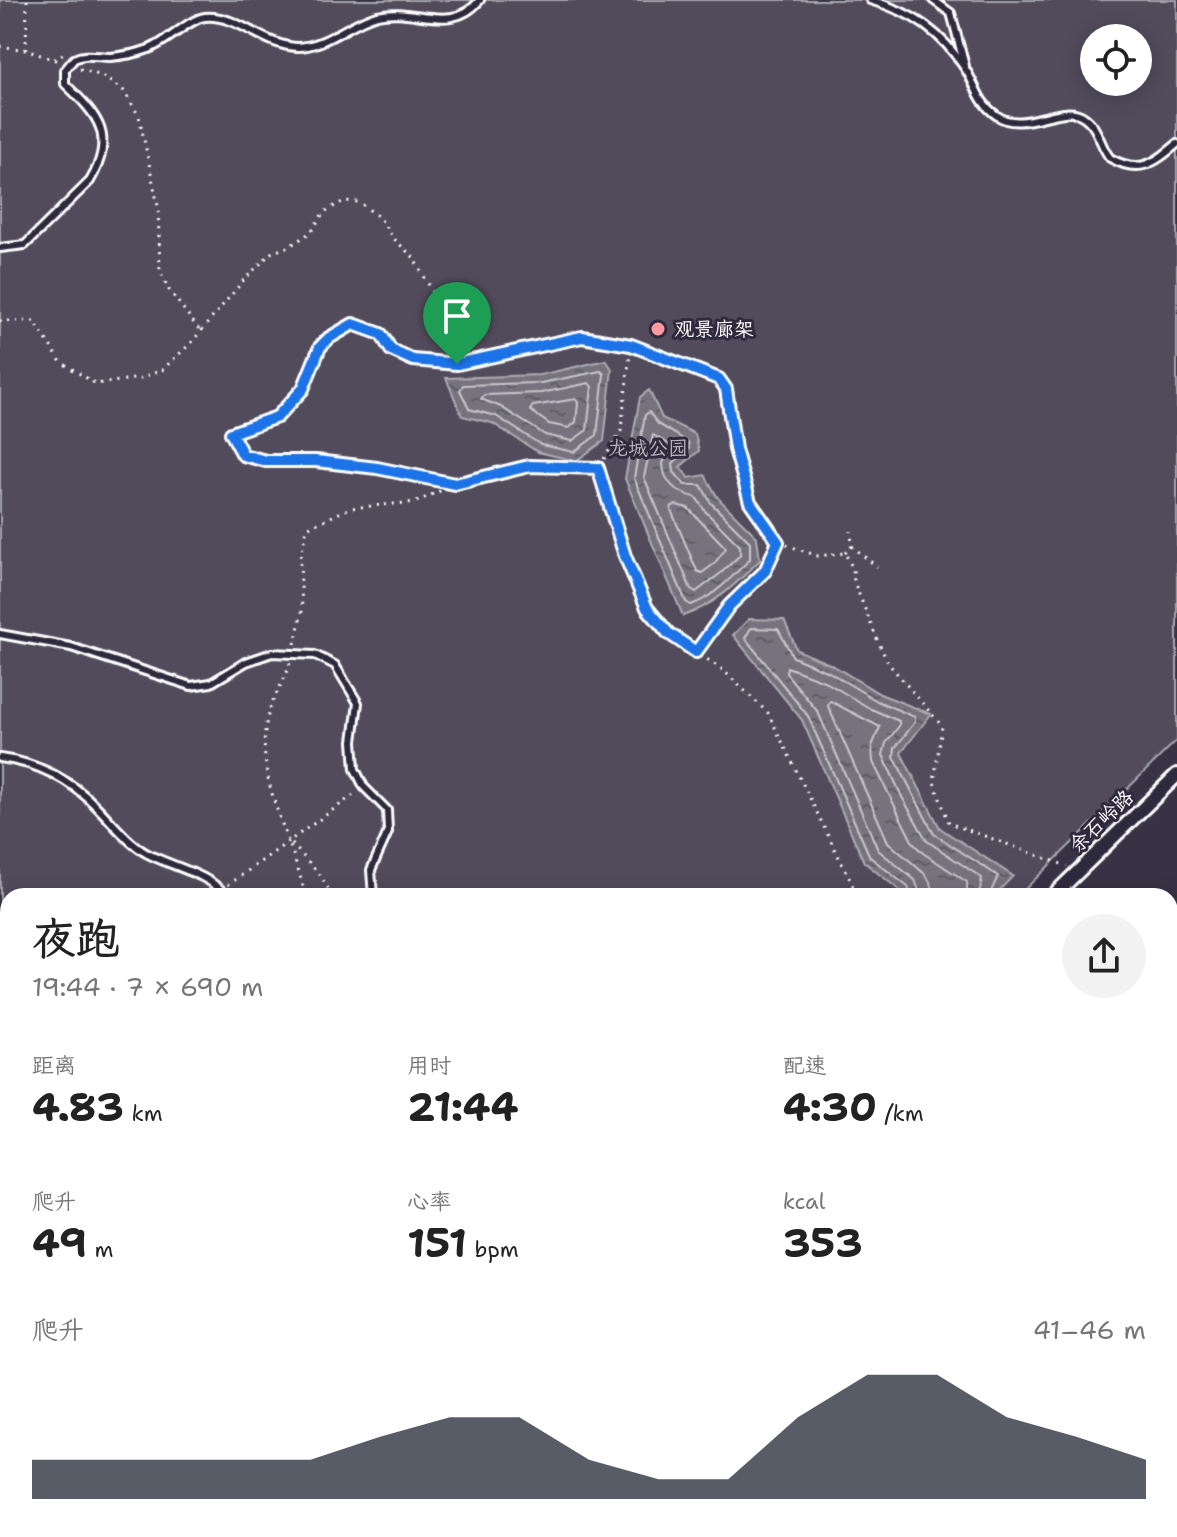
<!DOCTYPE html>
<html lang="zh">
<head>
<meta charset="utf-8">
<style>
  body { margin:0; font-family:"Shantell Sans","LXGW WenKai TC",sans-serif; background:#f2f2f2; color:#222; height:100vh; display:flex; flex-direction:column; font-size:30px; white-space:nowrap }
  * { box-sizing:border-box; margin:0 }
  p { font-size:26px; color:#767676 }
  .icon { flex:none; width:44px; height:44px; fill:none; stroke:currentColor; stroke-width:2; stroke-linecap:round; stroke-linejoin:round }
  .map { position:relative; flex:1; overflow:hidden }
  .side { position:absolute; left:0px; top:888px; width:1178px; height:650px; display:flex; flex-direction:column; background:#fff; border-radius:24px 24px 0 0; box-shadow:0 4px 20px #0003 }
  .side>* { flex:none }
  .tools { position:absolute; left:1080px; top:24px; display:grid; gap:16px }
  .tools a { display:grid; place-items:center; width:72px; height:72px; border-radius:50%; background:#fff; box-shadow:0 4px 20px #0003; font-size:40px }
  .pin { position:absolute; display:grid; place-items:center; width:68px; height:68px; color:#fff; margin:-82px -34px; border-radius:50% 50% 50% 0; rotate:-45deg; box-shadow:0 0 8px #0007 }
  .pin .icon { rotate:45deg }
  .round { display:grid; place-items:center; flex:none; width:84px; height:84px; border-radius:42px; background:#f2f2f2 }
  .overview { display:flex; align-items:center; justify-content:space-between; height:136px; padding:0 32px }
  h1 { font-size:44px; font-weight:700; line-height:60px }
  .stats { display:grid; grid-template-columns:repeat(3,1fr); gap:12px; height:136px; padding:8px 32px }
  .stats div { display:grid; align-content:center }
  .stats b { font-size:40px; font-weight:700 }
  .stats small { font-size:22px; font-weight:400 }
  .stats p { font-size:22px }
  .chart { height:224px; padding:16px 32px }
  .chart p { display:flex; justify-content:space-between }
  .chart svg { width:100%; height:144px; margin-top:8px; fill:#111827; opacity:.7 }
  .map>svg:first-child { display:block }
  .park { fill:#514c5c; stroke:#a8a6ae; stroke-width:2; fill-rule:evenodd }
  .water { fill:url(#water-ripples); stroke:#adabb2; stroke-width:2 }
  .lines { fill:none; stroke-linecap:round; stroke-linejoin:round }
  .shore { stroke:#c8c7cc; stroke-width:2 }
  .lane-casing { stroke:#fff; stroke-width:12 }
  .street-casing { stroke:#fff; stroke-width:18 }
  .path { stroke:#fff; stroke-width:3; stroke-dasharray:2 6; stroke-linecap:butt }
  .lane { stroke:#2f2a3d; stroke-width:6 }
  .street { stroke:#2f2a3d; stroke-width:12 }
  .lane-bridge-casing { stroke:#fff; stroke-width:12; stroke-linecap:butt }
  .lane-bridge { stroke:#2f2a3d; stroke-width:6 }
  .route-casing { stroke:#fff; stroke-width:16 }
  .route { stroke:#1a73e8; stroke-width:10 }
  .poi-dot { fill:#ff9aa2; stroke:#2f2a3d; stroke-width:3 }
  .labels { text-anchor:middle; stroke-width:6; stroke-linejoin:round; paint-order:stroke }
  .poi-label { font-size:20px; fill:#fff; stroke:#2f2a3d; text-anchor:start }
  .park-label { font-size:20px; fill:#b9b7be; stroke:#2f2a3d }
  .street-label { font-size:20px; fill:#fff; stroke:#2f2a3d }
</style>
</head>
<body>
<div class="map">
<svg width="1177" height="1537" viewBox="0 0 1177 1537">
  <defs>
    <pattern id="water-ripples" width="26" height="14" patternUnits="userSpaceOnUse" patternTransform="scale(2)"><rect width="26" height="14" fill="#76737f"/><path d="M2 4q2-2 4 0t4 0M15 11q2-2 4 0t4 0" fill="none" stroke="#5f5e63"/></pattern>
  </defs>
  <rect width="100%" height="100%" fill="#373345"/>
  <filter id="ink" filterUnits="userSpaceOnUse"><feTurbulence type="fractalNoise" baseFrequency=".0125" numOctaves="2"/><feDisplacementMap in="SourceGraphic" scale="16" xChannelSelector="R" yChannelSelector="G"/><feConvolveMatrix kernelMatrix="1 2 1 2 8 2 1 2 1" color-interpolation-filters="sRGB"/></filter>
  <g filter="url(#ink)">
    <path class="park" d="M 0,0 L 1177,0 L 1177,740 L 1018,896 L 8,896 L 8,1530 L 968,1530 L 962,1537 L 0,1537 ZM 1094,38 L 1138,38 L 1138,82 L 1094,82 Z"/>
    <g class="water">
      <polygon points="606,360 612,369 604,441 576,461 538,452 492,423 462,416 446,378 540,375"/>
      <path d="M 649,390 L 662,418 L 695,434 L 699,451 L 680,467 L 689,478 L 705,475 L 718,498 L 757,537 L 760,560 C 736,584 715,605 683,616 L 625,479 L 640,397 Z"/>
      <polygon points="749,619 784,620 797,650 832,665 880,694 931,714 901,753 940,828 1013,876 994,896 907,896 864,862 802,720 733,635"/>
    </g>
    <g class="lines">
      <g class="shore">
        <polygon points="601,371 604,374 597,435 574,452 541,445 496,416 469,409 460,390 463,385 541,383"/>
        <polygon points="589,383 592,387 587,430 572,441 545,435 501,407 481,399 484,395 541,393"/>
        <polygon points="576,399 578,403 576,422 569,428 549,424 530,410 533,406"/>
        <path d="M 649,412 L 658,424 L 688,442 L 689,449 L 673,463 L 674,472 L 685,485 L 701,485 L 711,503 L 750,542 L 750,559 C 733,576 714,597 691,605 L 686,602 L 634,478 L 645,415 Z"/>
        <path d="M 653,435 L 672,446 L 663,463 C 663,483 678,494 696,497 L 705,511 L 740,546 L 740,555 L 721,573 L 696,592 L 691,589 L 644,477 Z"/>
        <polygon points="676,505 688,508 726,548 714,564 702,573 697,571 671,510 672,506"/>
        <polyline points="911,896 908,887 870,857 808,716 745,638 751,628 778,629 793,657 829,672 877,701 915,717 915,722 895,748 894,757 934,834 998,876 989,896"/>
        <polyline points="921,896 915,880 878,850 818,712 786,673 787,667 824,681 871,709 899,721 899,726 886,743 883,755 902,797 927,841 982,878 979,896"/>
        <polyline points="933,896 932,886 926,875 888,842 828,706 830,701 880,727 872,746 873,762 913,843 923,853 967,882 967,896"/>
      </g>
      <defs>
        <g id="lane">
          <path d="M 870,0 C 912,12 942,32 966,70 C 976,86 979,103 996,115 C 1023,135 1063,101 1084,117 C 1098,126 1100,146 1110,158 C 1140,175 1154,163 1177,144"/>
          <polyline points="933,0 951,13 965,66"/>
          <path d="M 74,59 C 85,53 97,57 110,57 C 122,56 135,54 146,50 C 166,44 188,19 205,17 C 237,14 264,46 297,47 C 326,47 350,22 377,15 C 414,6 451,35 480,0"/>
          <path d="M 0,248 L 25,245 L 90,181 C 116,136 99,116 65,84 L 65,70"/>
          <polyline points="0,634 71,647 191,686 211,683 246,662 272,653 315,655 335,665 358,703 353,741 355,769 364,787 387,810 388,832 371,870 373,896"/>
          <path d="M 0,758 C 39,763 70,779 97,807 C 112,822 127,842 146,853 C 172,867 208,873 227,896"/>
          <polyline points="317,1537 319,1530"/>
          <polyline points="633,1537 637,1530"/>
        </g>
        <g id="street">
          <polyline points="1053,896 1177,775"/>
          <polyline points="1170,1282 1177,1287"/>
        </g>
      </defs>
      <use href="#lane" class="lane-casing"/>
      <use href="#street" class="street-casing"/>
      <g class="path">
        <polyline points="0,46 26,50 58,61"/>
        <polyline points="26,50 27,0"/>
        <polyline points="54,59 66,52"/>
        <polyline points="80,69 102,76 124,91 139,116 158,206 160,270 169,290 200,331"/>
        <polyline points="0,321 34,321 61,362 96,384 141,378 162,370 191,343 243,281 271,253 290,246 311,232 324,212 344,201 359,202 380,218 392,237 413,257 433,292 447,344 456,362"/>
        <polyline points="631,345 719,379 726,389 735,449 750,502 778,542 818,556 845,553 853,569 854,582 877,639 888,663 942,726 934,782 949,823 1067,866"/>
        <path d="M 455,484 C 409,475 364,465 318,461 C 292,459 268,461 243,455 L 231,433 L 277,417 L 303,389 L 320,347 L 329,338 L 353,324 L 381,334 L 391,350 L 413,360 L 457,364 L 582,337 L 631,345 L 621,431 L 599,467"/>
        <polyline points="852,546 877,567"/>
        <polyline points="845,553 852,546 851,531"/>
        <polyline points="295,644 302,611 300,558 307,528 350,508 416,502 455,484 529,466 598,468 625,556 647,608 668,633 723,670 768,713 858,896"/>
        <polyline points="696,652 729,606 765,571 778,542"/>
        <path d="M 290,663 C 285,682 272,697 268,715 C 252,778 293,836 305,896"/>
        <polyline points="292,844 320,875 333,896"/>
        <polyline points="228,885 355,794"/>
        <polyline points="0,1101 4,1115 5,1139 8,1142"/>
        <polyline points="418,1530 419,1537"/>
        <polyline points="461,1537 465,1530"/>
      </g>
      <use href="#lane" class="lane"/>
      <use href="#street" class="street"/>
      <defs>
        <polyline id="lane-bridge" points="65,70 74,59"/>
      </defs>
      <use href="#lane-bridge" class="lane-bridge-casing"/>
      <use href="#lane-bridge" class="lane-bridge"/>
    </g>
  </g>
  <g class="lines" filter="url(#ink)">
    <defs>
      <polygon id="route" points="353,324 381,334 391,350 413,360 457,364 582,337 631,345 719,379 726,389 735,449 750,502 778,542 765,571 729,606 696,652 668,633 647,608 625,556 598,468 529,466 455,484 377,468 316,461 266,461 243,455 231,433 277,417 303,389 320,347 329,338"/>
    </defs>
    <use href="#route" class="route-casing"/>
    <use href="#route" class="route"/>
  </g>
  <circle class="poi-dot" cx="658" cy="329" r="8"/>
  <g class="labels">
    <g class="poi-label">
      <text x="674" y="336">观景廊架</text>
    </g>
    <g class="park-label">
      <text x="648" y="455">龙城公园</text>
    </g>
    <g class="street-label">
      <text transform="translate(1101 821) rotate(-44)" y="7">余石岭路</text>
    </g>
  </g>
</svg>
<div class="tools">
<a><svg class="icon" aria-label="locate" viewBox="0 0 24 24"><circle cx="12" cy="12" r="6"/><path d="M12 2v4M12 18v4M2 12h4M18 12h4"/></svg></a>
</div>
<div class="pin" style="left:457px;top:364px;background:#1e9e55"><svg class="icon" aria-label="arrive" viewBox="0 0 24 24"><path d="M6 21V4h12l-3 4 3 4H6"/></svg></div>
<section class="side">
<div class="overview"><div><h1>夜跑</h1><p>19:44 · 7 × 690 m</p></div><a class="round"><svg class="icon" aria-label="share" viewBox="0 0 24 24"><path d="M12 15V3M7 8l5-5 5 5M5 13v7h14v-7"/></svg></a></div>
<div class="stats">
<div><p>距离</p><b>4.83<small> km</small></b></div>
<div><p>用时</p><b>21:44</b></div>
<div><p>配速</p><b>4:30<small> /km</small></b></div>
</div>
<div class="stats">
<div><p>爬升</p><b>49<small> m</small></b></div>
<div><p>心率</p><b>151<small> bpm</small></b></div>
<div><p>kcal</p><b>353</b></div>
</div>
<div class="chart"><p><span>爬升</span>41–46 m</p>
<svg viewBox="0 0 160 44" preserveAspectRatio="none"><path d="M0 44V32L10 32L20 32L30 32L40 32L50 25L60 19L70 19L80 32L90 38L100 38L110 19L120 6L130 6L140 19L150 25L160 32V44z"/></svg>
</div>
</section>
</div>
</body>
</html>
